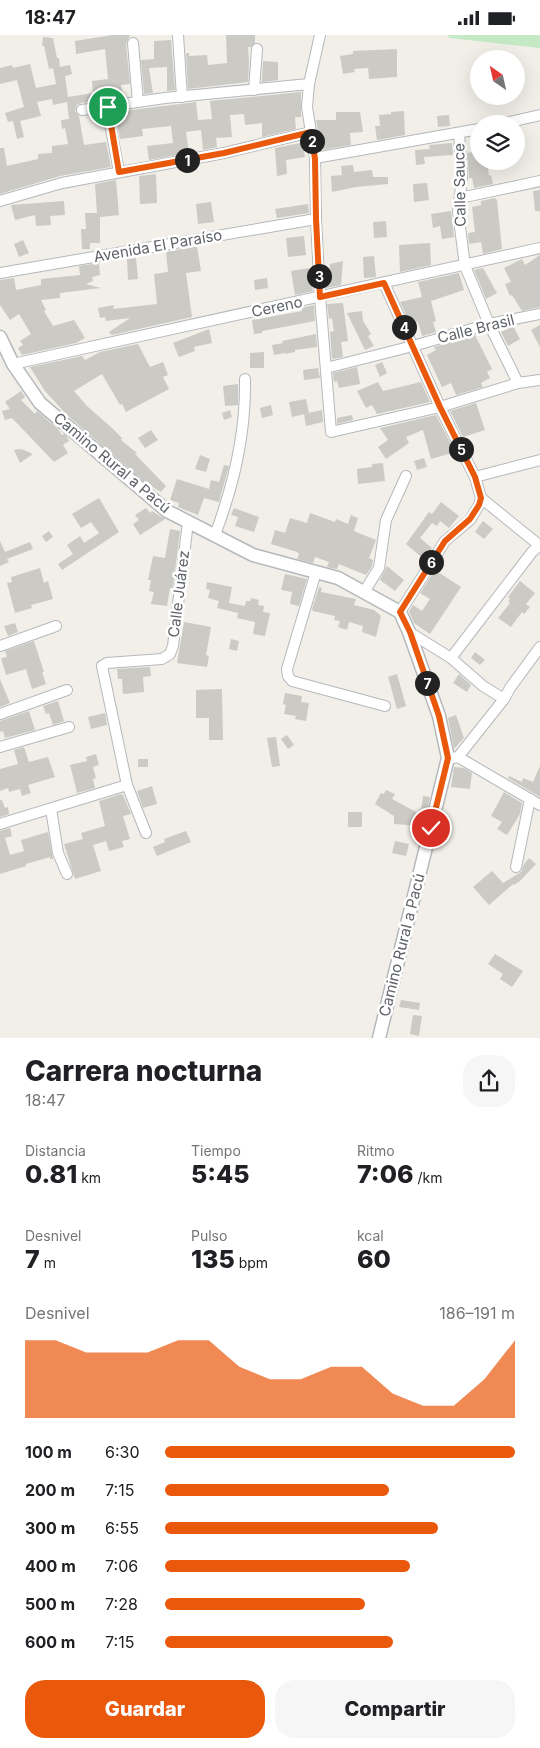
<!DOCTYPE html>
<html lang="es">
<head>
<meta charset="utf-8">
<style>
  body { margin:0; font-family:Inter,sans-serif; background:#f6f6f6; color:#202124; height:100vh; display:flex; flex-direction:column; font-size:19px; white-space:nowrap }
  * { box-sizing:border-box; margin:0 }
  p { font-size:16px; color:#757577 }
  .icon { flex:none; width:28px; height:28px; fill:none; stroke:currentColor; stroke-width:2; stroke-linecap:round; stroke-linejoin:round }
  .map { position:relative; height:1003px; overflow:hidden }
  .sheet { display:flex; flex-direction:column; background:#fff; flex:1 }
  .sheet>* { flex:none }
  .needle { width:32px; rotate:326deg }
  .fabs { position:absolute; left:470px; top:15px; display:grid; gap:10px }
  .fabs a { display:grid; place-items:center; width:55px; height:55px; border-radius:50%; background:#fff; box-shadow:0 5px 20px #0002; font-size:25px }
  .pin { position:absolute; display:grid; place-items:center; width:42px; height:42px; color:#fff; margin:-21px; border:2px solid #fff; border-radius:50%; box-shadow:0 1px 5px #0007 }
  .km { position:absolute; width:25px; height:25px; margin:-12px; border-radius:50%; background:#222; color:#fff; font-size:14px; line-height:25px; text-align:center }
  .round { display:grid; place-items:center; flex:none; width:52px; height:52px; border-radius:20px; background:#f6f6f6 }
  .overview { display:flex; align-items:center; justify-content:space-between; height:85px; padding:0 25px }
  h1 { font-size:28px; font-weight:800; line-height:38px }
  .stats { display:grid; grid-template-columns:repeat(3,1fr); gap:8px; height:85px; padding:5px 25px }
  .stats div { display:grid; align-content:center }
  .stats b { font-size:25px; font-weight:800 }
  .stats small { font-size:14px; font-weight:400 }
  .stats p { font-size:14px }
  .chart { height:140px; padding:10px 25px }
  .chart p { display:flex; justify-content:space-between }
  .chart svg { width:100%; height:90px; margin-top:5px; fill:#ea580c; opacity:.7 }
  .action { display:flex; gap:10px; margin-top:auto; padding:10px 25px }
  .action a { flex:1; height:58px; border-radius:20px; background:#ea580c; color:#fff; font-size:20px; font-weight:800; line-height:58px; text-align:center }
  .action a+a { background:#f6f6f6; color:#202124 }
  ul { padding:0 25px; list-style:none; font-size:16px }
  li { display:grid; grid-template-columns:80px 60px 1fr; align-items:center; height:38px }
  li i { height:12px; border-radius:6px; background:#ea580c }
  .status { display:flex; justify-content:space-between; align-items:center; height:35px; padding:0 25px; background:#fff; direction:ltr }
  .status svg { height:14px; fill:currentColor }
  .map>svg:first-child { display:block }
  .green { fill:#c5e8c5 }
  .building { fill:#cccac5 }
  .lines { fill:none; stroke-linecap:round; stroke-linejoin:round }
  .minor-casing { stroke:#b5b8bc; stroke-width:12 }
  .tertiary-casing { stroke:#b5b8bc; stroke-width:15 }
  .minor { stroke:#fff; stroke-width:10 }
  .tertiary { stroke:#fff; stroke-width:12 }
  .route-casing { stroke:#fff; stroke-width:10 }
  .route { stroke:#ea580c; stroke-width:6 }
  .labels { text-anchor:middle; stroke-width:5; stroke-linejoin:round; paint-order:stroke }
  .street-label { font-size:15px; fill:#5f6368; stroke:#fff }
</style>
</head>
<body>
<div class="status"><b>18:47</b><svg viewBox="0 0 49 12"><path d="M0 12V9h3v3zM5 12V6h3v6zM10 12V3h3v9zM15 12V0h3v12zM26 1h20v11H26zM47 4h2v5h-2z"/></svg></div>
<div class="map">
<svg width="540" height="1003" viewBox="0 0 540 1003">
  <rect width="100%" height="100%" fill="#f1efe8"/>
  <polygon class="green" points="447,0 540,0 540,13 450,3"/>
  <g class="building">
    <polygon points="112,0 130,0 126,9 130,49 121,50 123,62 81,68 77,70 75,76 79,81 84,110 106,107 111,132 60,141 0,159 0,113 4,113 7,131 38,124 38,119 52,118 52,111 68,109 65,93 62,94 61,85 69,84 67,67 53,70 52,64 37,67 41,81 20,86 24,102 17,104 13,86 8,87 5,78 24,72 17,45 0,49 0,33 12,30 13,33 30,29 36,53 56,49 53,33 49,34 44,11 42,11 43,2 53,3 57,23 59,23 60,32 70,30 72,39 65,41 68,62 93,58 92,46 108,44 105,14 76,19 75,6"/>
    <polygon points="226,0 255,0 255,8 251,12 248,12 249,26 248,47 188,54 186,18 189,18 189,21 207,20 208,30 227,28"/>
    <polygon points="171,5 175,55 167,56 167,32 149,33 153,58 144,59 141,25 154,24 154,6"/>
    <polygon points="397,14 397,42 369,44 368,33 354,34 355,37 343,39 340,21 353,19 353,16"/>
    <polygon points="263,26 278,27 278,45 262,47"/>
    <polygon points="301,57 301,82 295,82 296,94 262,102 262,88 245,90 244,79 230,80 232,102 216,103 217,112 203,115 201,95 186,97 189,118 149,125 147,111 173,108 171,91 142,94 143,101 120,104 115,77 196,67 198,85 212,84 210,66"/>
    <polygon points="404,76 405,100 377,105 375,91 380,91 379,80 391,79 391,77"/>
    <polygon points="336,77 360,77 363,97 350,98 351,110 321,115 316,85 336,85"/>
    <polygon points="449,80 450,91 438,92 437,81"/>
    <polygon points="306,107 307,116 304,116 305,122 286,125 287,139 277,141 275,113"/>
    <polygon points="452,108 453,120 424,122 425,129 416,130 415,115 430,114 429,110"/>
    <polygon points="479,116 479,126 487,127 489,141 491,140 493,149 474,153 472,143 469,143 467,118"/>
    <polygon points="353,130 354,137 372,135 373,142 388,142 388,149 356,152 332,157 331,141 342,140 341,131"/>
    <polygon points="156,139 157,168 140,169 139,141"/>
    <polygon points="116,145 119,180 100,182 100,208 90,208 90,214 82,214 81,194 86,194 85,178 97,178 95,149"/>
    <polygon points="427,148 429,165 414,167 413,149"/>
    <polygon points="540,155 540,176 535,176 533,156"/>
    <polygon points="495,163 497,165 502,214 483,219 481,207 469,209 468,198 475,197 472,172 481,170 481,166"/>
    <polygon points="64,166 65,180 50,181 51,190 36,191 35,180 15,185 11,170"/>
    <polygon points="211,167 214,187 198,189 196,169"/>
    <polygon points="308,169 309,178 277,183 275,174"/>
    <polygon points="451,176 454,202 442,204 440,191 433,193 431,179"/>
    <polygon points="386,186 387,202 374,203 373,187"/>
    <polygon points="304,201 306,220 288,222 286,203"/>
    <polygon points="23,205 29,218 19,222 14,209"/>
    <polygon points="430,208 431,230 400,237 399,210"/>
    <polygon points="197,211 201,236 186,238 192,282 112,300 109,297 130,283 106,286 105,282 100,283 98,273 114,270 113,274 157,269 154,239 168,237 166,217"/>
    <polygon points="540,220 540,272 522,276 512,260 510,261 505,249 511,247 504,233 522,224 525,230"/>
    <polygon points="374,221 376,242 364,243 363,222"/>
    <polygon points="136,223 138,244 128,245 127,224"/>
    <polygon points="343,226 341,250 326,253 326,239 329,239 330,229"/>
    <polygon points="99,228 100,240 92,242 93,246 86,249 101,253 60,258 60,263 41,265 46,275 44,276 53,291 74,285 85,303 76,308 22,320 18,313 23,310 20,306 31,299 19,279 10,285 0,270 0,245 14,243 16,255 41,250 41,244 80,240 79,231"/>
    <polygon points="309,233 313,256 295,260 291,236"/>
    <polygon points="483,233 497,258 486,264 474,235"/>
    <polygon points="459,238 464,255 431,266 436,286 433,287 436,297 422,301 418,287 410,289 400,267 422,262 418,247"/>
    <polygon points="267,243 268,253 255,255 254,245"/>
    <polygon points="343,268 348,306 341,307 343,322 332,324 330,297 334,296 332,283 329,284 327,269"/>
    <polygon points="314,270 315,286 262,296 262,298 254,299 252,285 302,276 301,273"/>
    <polygon points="362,276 363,286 371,299 368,301 374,311 365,315 347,278"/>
    <polygon points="540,290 540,312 531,295"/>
    <polygon points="513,291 520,304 508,311 501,297"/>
    <polygon points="209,294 212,308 194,312 195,316 179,322 173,308"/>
    <polygon points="316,299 317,312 295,315 295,317 285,319 285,318 274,320 272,310 283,308 282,306"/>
    <polygon points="475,300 492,334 487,337 490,343 481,348 483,352 456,360 451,348 442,352 427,320 436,315 434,312"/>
    <polygon points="138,309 150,332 163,327 168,340 163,342 169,354 126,377 122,369 120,370 102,339 74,356 87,371 112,393 122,403 121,405 137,418 135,419 166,451 161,457 146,448 67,380 45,356 30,332 82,321 85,325 100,317"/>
    <polygon points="264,317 264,333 250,333 250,318"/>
    <polygon points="382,327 387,338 380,342 375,330"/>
    <polygon points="357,332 360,349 339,353 337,346 334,347 333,338"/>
    <polygon points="318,333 320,343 304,345 303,335"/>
    <polygon points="378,347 383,356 421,347 430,367 377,379 372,370 366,373 357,356"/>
    <polygon points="238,349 238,370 225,371 223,351"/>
    <polygon points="21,356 25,362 21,365 35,379 37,376 58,394 62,400 64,399 66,400 69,406 63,410 68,418 54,427 12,383 5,385 2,376 10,374 5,367"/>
    <polygon points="306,364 309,378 292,382 289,367"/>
    <polygon points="476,368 485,395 463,402 450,376"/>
    <polygon points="271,370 273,380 262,383 260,373"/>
    <polygon points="230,375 232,382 224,385 222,378"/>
    <polygon points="322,375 323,387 306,391 304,379"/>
    <polygon points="352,380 353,385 337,389 337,383"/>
    <polygon points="436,380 455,417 431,424 423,395 406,402 409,408 386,424 378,412 388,405 380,393"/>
    <polygon points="151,395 158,405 145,413 138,403"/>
    <polygon points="19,414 24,415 33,419 20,428 14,415"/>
    <polygon points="200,420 210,424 206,437 195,434"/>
    <polygon points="424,423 427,432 417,435 414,426"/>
    <polygon points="383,428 385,446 358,449 357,434 372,432 372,429"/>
    <polygon points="224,430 229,431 219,467 204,463 198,480 178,472 179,468 170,465 177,444 209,454 211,445 219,447"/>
    <polygon points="99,463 119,497 62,535 58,529 73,519 67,510 80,501 84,508 99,498 91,487 81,493 72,479"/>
    <polygon points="441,467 459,481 449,493 440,486 437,491 432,488 420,503 432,513 425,525 406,509 429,477 432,479"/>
    <polygon points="146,473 150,478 152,476 165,484 140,500 133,489 139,485 135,480"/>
    <polygon points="234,473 259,482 254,497 235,491 238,482 231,480"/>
    <polygon points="310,478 335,487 336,484 348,489 351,480 358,483 354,496 376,505 369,523 373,525 372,531 366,540 339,529 337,534 327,532 329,527 315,522 313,528 297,524 299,519 297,517 271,509 275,495 285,498 290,483 307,488"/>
    <polygon points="483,486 493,494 484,504 475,497"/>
    <polygon points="170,494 180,496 173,553 170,553 167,571 151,569 154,557 149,556 151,545 148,545 153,521 165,523"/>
    <polygon points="49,496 53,502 46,507 42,501"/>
    <polygon points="0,506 5,517 30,507 33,514 7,524 9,527 0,531"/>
    <polygon points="387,531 404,545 395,556 380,545"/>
    <polygon points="40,533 44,548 48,546 53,564 31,570 32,573 15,578 7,548 12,547 11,542"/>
    <polygon points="435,535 461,552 430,599 414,588 409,576 413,570 422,576 430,564 420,558"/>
    <polygon points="285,539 307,544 299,571 290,569 292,557 281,555"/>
    <polygon points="520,546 535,558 526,569 530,572 524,579 522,577 511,592 498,583 510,568 508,567 510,564 508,562"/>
    <polygon points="207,547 232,552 229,568 245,571 246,566 250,566 251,563 259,565 258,570 264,571 263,577 270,578 265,601 253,599 255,587 237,583 238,578 217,573 219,566 208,563 210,555 206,554"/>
    <polygon points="319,552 322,553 321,557 356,564 354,570 374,575 381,581 376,602 362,597 363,591 349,587 347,595 338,592 340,586 334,585 335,581 313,576 312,574"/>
    <polygon points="184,587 211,592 206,620 209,621 207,632 177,628"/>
    <polygon points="15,588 18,597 8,601 4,591"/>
    <polygon points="231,604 239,606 237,616 229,614"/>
    <polygon points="34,606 44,637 42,637 46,649 32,654 26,634 6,640 1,623 7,622 5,616"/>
    <polygon points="475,617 485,625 480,630 471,623"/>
    <polygon points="150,632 151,641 143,642 144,657 123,659 122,644 118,644 117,634"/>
    <polygon points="397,639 406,671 397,674 388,642"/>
    <polygon points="459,639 471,650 467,657 453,648"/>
    <polygon points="0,644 10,668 0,672"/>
    <polygon points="222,654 223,705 209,705 209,683 196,683 196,655"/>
    <polygon points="285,658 302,661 301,667 309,668 306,686 295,684 296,681 284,679 286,670 283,669"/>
    <polygon points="58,666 64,686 53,690 49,678 46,679 43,671"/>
    <polygon points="29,676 35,695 5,703 3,696 0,697 0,686"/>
    <polygon points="105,678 107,690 91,694 88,682"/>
    <polygon points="456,680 464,703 454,714 448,683"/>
    <polygon points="287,700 294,710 288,714 281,704"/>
    <polygon points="276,702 280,731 272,732 267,703"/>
    <polygon points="24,712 29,727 48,722 55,742 28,750 31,758 22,761 20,754 9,757 8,753 0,756 0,734 18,729 14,715"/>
    <polygon points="96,719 99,730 93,732 96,743 93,744 95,753 77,758 70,730 87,726 86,722"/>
    <rect x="138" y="724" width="10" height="8"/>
    <polygon points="540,731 540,762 508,743 509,741 522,747 523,743 533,747"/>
    <polygon points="454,732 464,733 472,738 470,754 451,752"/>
    <polygon points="152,751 157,769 143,773 137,756"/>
    <polygon points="386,755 395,759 392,764 418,778 419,774 421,775 423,761 430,762 423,791 394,789 394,781 375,769 381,758 384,759"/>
    <polygon points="504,757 522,768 520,779 507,800 497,794 502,787 491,781"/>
    <polygon points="121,759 123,760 131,779 123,781 130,804 122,806 124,812 109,816 106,806 93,810 101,836 75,844 64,809 83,804 81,798 105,791 99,766"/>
    <polygon points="0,765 2,765 5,773 8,772 9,779 0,782"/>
    <rect x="348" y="777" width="14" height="15"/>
    <polygon points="10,793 12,801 5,803 10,820 24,816 21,805 48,797 53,824 50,824 50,822 26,829 26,831 0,839 0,796"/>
    <polygon points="186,796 191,807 157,821 153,812 165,807 164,804"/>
    <polygon points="395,806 409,809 406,821 392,818"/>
    <polygon points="529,823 536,829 520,846 514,850 513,849 489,870 473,852 492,836 503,848 521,837 524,829"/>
    <polygon points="495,919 523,936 512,952 500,944 503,939 488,929"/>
    <polygon points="401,965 420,968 419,975 399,972"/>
    <polygon points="413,980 422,981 419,1001 410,999"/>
  </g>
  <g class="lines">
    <defs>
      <g id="minor">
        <polyline points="178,0 182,62"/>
        <polyline points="320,0 309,49 307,72 315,123 316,184 320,262 331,397 440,372 518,348 540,345"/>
        <polyline points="133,8 138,67"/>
        <polyline points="254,55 257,14"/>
        <polyline points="107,72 119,137"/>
        <polyline points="82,75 165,63 309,49"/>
        <polyline points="501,89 540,80"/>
        <polyline points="459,98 462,142 458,177 465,231 489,289 518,348"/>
        <polyline points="315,123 479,94"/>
        <polyline points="460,163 540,146"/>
        <polyline points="0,166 62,148 224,118 311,97"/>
        <polyline points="0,238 316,184"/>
        <polyline points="384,248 440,372 475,442 481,463 479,470 470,485 445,506 400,577"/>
        <polyline points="13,329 540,213"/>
        <polyline points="326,333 413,311 489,289 540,279"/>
        <polyline points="475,442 540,425"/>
        <polyline points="481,463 539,510"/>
        <path d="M 215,500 C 234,449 246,399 245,344"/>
        <polyline points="316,537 287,634 288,641 292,646 385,671"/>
        <polyline points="364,557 379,533 386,485 406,441"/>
        <polyline points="409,597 451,623 483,651 504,664"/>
        <polyline points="0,611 56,591"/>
        <polyline points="451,623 532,517 540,510"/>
        <polyline points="0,679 67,655"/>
        <polyline points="0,712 69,692"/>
        <polyline points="458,722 504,664 510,653 540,612"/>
        <polyline points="452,723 458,722 540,770"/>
        <polyline points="51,774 58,818 67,839"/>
        <polyline points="0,789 127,750"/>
        <polyline points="146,798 127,750 102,631 107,628 162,624 170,619 173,611 188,487"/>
        <polyline points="516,832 530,764"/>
      </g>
      <polyline id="tertiary" points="0,302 13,329 40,368 167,476 253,520 338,543 400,577 409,597 439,681 448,723 379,1003"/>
    </defs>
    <use href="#minor" class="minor-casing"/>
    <use href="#tertiary" class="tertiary-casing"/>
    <use href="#minor" class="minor"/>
    <use href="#tertiary" class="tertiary"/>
  </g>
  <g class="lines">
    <defs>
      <polyline id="route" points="108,72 119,137 224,118 311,97 315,124 316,184 320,262 384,248 440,372 475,442 481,463 479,470 470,484 445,506 400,577 410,597 439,681 448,723 431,793"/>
    </defs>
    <use href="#route" class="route-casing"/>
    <use href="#route" class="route"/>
  </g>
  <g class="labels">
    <g class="street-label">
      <text transform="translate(460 150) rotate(-91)" y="5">Calle Sauce</text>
      <text transform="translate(158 211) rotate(-10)" y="5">Avenida El Paraíso</text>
      <text transform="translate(277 272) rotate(-12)" y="5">Cereno</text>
      <text transform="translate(476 294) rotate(-14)" y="5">Calle Brasil</text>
      <text transform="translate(112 428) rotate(40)" y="5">Camino Rural a Pacú</text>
      <text transform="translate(179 559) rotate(-83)" y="5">Calle Juárez</text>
      <text transform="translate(402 910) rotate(-76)" y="5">Camino Rural a Pacú</text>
    </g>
  </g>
</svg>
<div class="fabs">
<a><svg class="needle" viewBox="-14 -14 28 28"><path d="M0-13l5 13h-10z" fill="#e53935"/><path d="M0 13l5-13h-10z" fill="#757577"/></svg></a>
<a><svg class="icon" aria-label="layers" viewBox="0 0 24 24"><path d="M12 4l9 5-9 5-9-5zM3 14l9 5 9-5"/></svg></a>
</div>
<div class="pin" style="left:108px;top:72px;background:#1e9e55"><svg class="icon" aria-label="arrive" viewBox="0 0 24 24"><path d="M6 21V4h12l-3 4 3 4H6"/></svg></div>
<div class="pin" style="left:431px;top:793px;background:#d93025"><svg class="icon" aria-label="check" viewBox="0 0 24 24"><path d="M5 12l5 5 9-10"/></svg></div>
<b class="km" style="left:187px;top:125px">1</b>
<b class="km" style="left:312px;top:106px">2</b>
<b class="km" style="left:319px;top:241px">3</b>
<b class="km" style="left:404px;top:292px">4</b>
<b class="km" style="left:461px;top:414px">5</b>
<b class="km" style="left:431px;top:527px">6</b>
<b class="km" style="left:427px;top:648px">7</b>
</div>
<section class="sheet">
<div class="overview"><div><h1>Carrera nocturna</h1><p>18:47</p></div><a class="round"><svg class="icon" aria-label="share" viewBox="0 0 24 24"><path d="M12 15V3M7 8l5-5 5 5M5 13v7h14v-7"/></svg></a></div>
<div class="stats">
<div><p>Distancia</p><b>0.81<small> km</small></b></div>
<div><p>Tiempo</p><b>5:45</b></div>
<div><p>Ritmo</p><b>7:06<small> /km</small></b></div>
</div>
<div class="stats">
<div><p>Desnivel</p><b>7<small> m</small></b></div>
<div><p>Pulso</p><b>135<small> bpm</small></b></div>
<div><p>kcal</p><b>60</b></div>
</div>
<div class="chart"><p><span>Desnivel</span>186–191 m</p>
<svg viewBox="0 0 160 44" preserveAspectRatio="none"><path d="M0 44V6L10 6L20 12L30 12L40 12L50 6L60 6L70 19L80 25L90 25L100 19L110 19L120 32L130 38L140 38L150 25L160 6V44z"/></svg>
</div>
<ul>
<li><b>100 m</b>6:30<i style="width:100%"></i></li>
<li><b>200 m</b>7:15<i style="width:64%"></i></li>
<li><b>300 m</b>6:55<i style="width:78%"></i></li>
<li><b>400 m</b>7:06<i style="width:70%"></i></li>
<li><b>500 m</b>7:28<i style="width:57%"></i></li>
<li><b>600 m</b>7:15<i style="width:65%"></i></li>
</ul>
<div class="action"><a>Guardar</a><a>Compartir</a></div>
</section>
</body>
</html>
